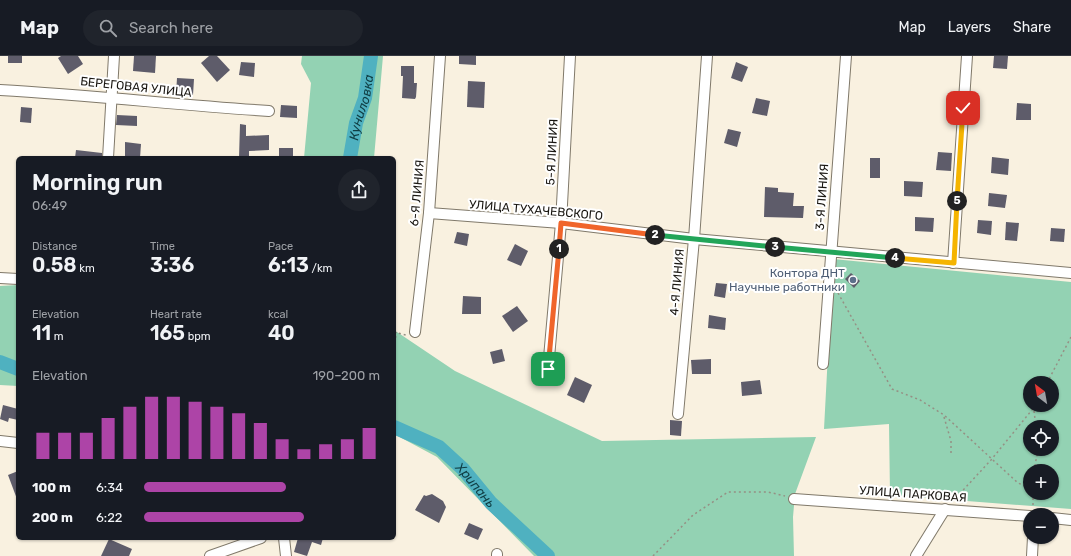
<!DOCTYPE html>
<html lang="en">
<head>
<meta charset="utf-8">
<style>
  body { margin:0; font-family:Rubik,sans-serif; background:#20242c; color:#f1f3f6; height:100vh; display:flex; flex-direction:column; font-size:15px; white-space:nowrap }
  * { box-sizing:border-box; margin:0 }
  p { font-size:13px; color:#9ea1a6 }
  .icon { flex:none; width:22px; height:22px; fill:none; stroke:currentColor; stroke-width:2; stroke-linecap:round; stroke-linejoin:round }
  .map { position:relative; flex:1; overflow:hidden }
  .sheet { position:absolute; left:16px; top:100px; width:380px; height:384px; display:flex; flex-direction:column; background:#171b24; border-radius:6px; box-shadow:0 1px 3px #0004 }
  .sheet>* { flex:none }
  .needle { width:26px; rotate:329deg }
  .buttons { position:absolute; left:1023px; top:320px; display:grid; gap:8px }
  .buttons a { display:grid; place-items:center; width:36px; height:36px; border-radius:50%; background:#171b24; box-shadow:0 1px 3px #0004; font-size:20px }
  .pin { position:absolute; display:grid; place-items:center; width:34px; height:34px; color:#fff; margin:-17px; border-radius:8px; box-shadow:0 2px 6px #0006 }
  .km { position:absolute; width:20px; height:20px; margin:-10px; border-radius:50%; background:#222; color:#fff; font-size:11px; line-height:20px; text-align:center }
  .round { display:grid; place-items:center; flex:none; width:42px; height:42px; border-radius:21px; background:#20242c }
  .summary { display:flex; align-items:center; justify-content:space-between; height:68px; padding:0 16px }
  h1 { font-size:22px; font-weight:600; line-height:30px }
  .figures { display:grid; grid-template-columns:repeat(3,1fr); gap:6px; height:68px; padding:4px 16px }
  .figures div { display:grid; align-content:center }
  .figures b { font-size:20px; font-weight:600 }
  .figures small { font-size:11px; font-weight:400 }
  .figures p { font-size:11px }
  .chart { height:112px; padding:8px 16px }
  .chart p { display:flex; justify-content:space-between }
  .chart svg { width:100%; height:72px; margin-top:4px; stroke:#ad44a7; stroke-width:6 }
  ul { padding:0 16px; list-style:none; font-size:13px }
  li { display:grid; grid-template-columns:64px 48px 1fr; align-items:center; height:30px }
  li i { height:10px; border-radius:5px; background:#ad44a7 }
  header { display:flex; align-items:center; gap:24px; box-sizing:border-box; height:56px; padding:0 20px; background:#171b24; border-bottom:1px solid #363941 }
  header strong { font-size:19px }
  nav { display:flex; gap:22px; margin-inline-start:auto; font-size:14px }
  .search { width:280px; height:36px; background:#20242c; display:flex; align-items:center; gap:10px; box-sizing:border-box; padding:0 14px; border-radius:22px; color:#9ea1a6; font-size:15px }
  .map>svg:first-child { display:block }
  .green { fill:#93d2b3; fill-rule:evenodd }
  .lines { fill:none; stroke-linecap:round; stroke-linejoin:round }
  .river { stroke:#4fb1c0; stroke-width:14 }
  .building { fill:#5e5c6a }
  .minor-casing { stroke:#80796a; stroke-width:12 }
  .path { stroke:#959084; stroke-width:1.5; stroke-dasharray:2 3; stroke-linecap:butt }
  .minor { stroke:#fff; stroke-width:10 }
  .split-1-casing { stroke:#fff; stroke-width:8 }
  .split-2-casing { stroke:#fff; stroke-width:8 }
  .split-3-casing { stroke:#fff; stroke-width:8 }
  .split-4-casing { stroke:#fff; stroke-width:8 }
  .split-5-casing { stroke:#fff; stroke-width:8 }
  .split-6-casing { stroke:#fff; stroke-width:8 }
  .split-1 { stroke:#f0652b; stroke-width:5 }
  .split-2 { stroke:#f0652b; stroke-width:5 }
  .split-3 { stroke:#22a559; stroke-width:5 }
  .split-4 { stroke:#22a559; stroke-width:5 }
  .split-5 { stroke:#f5b400; stroke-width:5 }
  .split-6 { stroke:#f5b400; stroke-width:5 }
  .service-dot { fill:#5c6f8a; stroke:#fff; stroke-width:1.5 }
  .labels { text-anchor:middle; stroke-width:4; stroke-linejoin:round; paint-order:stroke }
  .street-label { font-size:12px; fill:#1a1712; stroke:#fff }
  .service-label { font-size:12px; fill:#4e5e75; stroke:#fff; text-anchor:end }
  .water-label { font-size:13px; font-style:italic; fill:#0f3d43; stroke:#fff }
</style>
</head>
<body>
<header>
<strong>Map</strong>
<div class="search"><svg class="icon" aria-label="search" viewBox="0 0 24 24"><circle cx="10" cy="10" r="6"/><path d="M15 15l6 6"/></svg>Search here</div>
<nav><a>Map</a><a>Layers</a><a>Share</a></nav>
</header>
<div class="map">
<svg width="1071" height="500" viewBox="0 0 1071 500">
  <rect width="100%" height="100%" fill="#f9f1e0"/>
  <g class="green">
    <polygon points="302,0 383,0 374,102 304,102 311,27 301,8"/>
    <path d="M 833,203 L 1071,226 L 1071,453 L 890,439 L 889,368 L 824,373 ZM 1030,327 L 1052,327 L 1052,349 L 1030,349 ZM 1030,371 L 1052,371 L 1052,393 L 1030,393 ZM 1030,415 L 1052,415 L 1052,437 L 1030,437 Z"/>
    <polygon points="18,229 18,330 0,329 0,230"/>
    <polygon points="394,274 455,315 602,385 816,381 795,438 793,461 794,500 534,500 437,401 394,378"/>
  </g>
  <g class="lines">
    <g class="river">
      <path id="s1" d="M 350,102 L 356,67 L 365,42 L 371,0"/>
      <polyline points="0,306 18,313"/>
      <path id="s2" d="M 394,371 L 439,391 L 463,413 L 491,447 L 548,500"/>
    </g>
  </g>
  <g class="building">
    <rect x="8" y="0" width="14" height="7"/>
    <polygon points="61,0 78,0 83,8 68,18 58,2"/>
    <polygon points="134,0 156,0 155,17 133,15"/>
    <polygon points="209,0 217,0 230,14 217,26 201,7"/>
    <polygon points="459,0 476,0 476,9 459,8"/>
    <polygon points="994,0 1008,0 1007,13 993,12"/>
    <polygon points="241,6 255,7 254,21 239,19"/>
    <polygon points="736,6 748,11 742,26 731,22"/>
    <polygon points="401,10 414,10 414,27 417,27 416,41 415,43 402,42 403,20 401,20"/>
    <polygon points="177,22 194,23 193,39 176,38"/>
    <polygon points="468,25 485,26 484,52 467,51"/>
    <polygon points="756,42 770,45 767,60 752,57"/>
    <polygon points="1017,47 1031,48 1031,64 1016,64"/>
    <polygon points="281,49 297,50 297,62 280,61"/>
    <polygon points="21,51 32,52 31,67 20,66"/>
    <polygon points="117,59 137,60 137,70 116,69"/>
    <polygon points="240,68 246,69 246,80 269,79 269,94 249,95 249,102 239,102"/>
    <polygon points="728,73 741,76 737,91 724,87"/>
    <polygon points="125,86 141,88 140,102 125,100"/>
    <rect x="279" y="92" width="14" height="10"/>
    <polygon points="76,94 102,97 102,102 75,102"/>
    <polygon points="938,96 952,97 951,115 936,114"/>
    <polygon points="992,101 1009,103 1008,119 991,117"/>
    <rect x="870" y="102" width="10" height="20"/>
    <polygon points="904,125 923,126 922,141 904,140"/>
    <polygon points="765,131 778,132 778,136 794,137 793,150 804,150 803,162 764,161"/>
    <polygon points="989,137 1007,139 1005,152 988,150"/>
    <polygon points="915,161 934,162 933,176 915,175"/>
    <polygon points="978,164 992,165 991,179 977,177"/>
    <polygon points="1006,166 1019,167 1017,185 1005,184"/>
    <polygon points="1051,172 1065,173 1064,186 1050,185"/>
    <polygon points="457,176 469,178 467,190 454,187"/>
    <polygon points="515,188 528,195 521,210 507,204"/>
    <polygon points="851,217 860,225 854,232 845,223"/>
    <polygon points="716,227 727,228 725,242 714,240"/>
    <polygon points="463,240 481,241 481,258 462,258"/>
    <polygon points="517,250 528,265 513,276 502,260"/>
    <polygon points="709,259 726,262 725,274 708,272"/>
    <polygon points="502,293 505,305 493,308 490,296"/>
    <polygon points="711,303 711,318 692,318 691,304"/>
    <polygon points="575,321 592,329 584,347 567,339"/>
    <polygon points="760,324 762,338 742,340 741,326"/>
    <polygon points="3,349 18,353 18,364 9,362 8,366 0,363"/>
    <polygon points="670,364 682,365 681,380 670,379"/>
    <polygon points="18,415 18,443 17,443 8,419"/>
    <polygon points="432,438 443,445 446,451 439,467 415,454 424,439 426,440"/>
    <polygon points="469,467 483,473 478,484 464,478"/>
    <polygon points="298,482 323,482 321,489 312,486 307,500 294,496"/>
    <polygon points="109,483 132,493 129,500 101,500"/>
  </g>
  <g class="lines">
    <defs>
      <g id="minor">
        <path d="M 0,34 C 90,39 179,49 269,55"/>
        <polyline points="108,102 114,0"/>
        <polyline points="429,157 561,167 694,183 1071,217"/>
        <polyline points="953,207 967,0"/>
        <polyline points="0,222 18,223"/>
        <polyline points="415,276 429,157 440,0"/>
        <polyline points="823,308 846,0"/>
        <polyline points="548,313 561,167 570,0"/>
        <polyline points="678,358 694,183 707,0"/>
        <polyline points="0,385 18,387"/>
        <polyline points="794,443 1030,460"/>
        <polyline points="1052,462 1071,464"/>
        <polyline points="284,482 286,500"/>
        <polyline points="210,500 261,482"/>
        <polyline points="497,500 497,498"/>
        <polyline points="916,500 945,453"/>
        <polyline points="1032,500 1033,481"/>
      </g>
    </defs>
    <use href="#minor" class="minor-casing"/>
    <g class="path">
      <polyline points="838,237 892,333 920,344 944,359 1018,427 1030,432"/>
      <polyline points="394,276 406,279"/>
      <polyline points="394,302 396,276"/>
      <polyline points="1047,327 1071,281"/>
      <polyline points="1034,355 1036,371"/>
      <polyline points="944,361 951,385 951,397"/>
      <polyline points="1034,415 1038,393"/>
      <polyline points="1033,437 1033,451"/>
      <polyline points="953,445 991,404 1036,349"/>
      <polyline points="653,500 693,459 728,436 768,436 785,440"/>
    </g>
    <use href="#minor" class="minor"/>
  </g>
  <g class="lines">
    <defs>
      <polyline id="split-1" points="548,313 559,193"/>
      <polyline id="split-2" points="559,193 561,167 655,179"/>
      <polyline id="split-3" points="655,179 775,191"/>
      <polyline id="split-4" points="775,191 895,202"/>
      <polyline id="split-5" points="895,202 954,207 957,145"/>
      <polyline id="split-6" points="957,145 963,52"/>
    </defs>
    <use href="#split-1" class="split-1-casing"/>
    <use href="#split-2" class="split-2-casing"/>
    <use href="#split-3" class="split-3-casing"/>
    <use href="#split-4" class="split-4-casing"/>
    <use href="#split-5" class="split-5-casing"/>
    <use href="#split-6" class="split-6-casing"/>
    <use href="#split-1" class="split-1"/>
    <use href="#split-2" class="split-2"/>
    <use href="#split-3" class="split-3"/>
    <use href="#split-4" class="split-4"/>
    <use href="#split-5" class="split-5"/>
    <use href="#split-6" class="split-6"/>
  </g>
  <circle class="service-dot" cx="853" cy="224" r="4"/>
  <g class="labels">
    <g class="street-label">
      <text transform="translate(136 31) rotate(6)" y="4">БЕРЕГОВАЯ УЛИЦА</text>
      <text transform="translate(552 96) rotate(-87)" y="4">5-Я ЛИНИЯ</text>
      <text transform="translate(417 137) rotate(-85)" y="4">6-Я ЛИНИЯ</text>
      <text transform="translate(822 141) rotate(-86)" y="4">3-Я ЛИНИЯ</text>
      <text transform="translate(536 154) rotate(5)" y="4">УЛИЦА ТУХАЧЕВСКОГО</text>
      <text transform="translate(677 226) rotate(-85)" y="4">4-Я ЛИНИЯ</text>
      <text transform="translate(913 438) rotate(4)" y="4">УЛИЦА ПАРКОВАЯ</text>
    </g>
    <g class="service-label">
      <text x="845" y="221">Контора ДНТ<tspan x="845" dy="14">Научные работники</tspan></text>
    </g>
    <g class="water-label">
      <text dy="5" stroke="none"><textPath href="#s1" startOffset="52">Куниловка</textPath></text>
      <text dy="5" stroke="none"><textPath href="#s2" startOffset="102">Хрипань</textPath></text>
    </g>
  </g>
</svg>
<div class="buttons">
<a><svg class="needle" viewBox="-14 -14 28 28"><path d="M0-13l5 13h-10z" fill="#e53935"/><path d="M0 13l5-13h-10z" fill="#9ea1a6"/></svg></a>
<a><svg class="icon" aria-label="locate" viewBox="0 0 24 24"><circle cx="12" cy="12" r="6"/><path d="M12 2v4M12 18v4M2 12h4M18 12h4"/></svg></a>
<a>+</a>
<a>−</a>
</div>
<div class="pin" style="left:548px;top:313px;background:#1e9e55"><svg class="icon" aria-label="arrive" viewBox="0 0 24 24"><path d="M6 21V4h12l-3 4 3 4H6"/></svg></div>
<div class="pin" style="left:963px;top:52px;background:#d93025"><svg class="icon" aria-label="check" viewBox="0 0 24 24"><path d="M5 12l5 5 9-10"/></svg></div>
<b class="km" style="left:559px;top:193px">1</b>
<b class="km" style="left:655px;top:179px">2</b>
<b class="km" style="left:775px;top:191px">3</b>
<b class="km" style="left:895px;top:202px">4</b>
<b class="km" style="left:957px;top:145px">5</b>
<section class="sheet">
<div class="summary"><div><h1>Morning run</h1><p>06:49</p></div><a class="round"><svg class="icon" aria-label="share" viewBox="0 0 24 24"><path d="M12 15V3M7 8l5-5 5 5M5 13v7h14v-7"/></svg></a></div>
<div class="figures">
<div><p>Distance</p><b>0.58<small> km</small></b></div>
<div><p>Time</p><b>3:36</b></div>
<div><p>Pace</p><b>6:13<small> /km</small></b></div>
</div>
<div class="figures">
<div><p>Elevation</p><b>11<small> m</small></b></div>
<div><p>Heart rate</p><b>165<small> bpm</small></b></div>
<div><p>kcal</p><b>40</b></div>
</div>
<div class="chart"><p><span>Elevation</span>190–200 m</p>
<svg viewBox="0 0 160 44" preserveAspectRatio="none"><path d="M5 44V28M15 44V28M25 44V28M35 44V19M45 44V12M55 44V6M65 44V6M75 44V9M85 44V12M95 44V16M105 44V22M115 44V32M125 44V38M135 44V35M145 44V32M155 44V25"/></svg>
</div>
<ul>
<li><b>100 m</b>6:34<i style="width:60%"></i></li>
<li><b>200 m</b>6:22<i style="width:68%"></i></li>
</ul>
</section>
</div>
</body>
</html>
